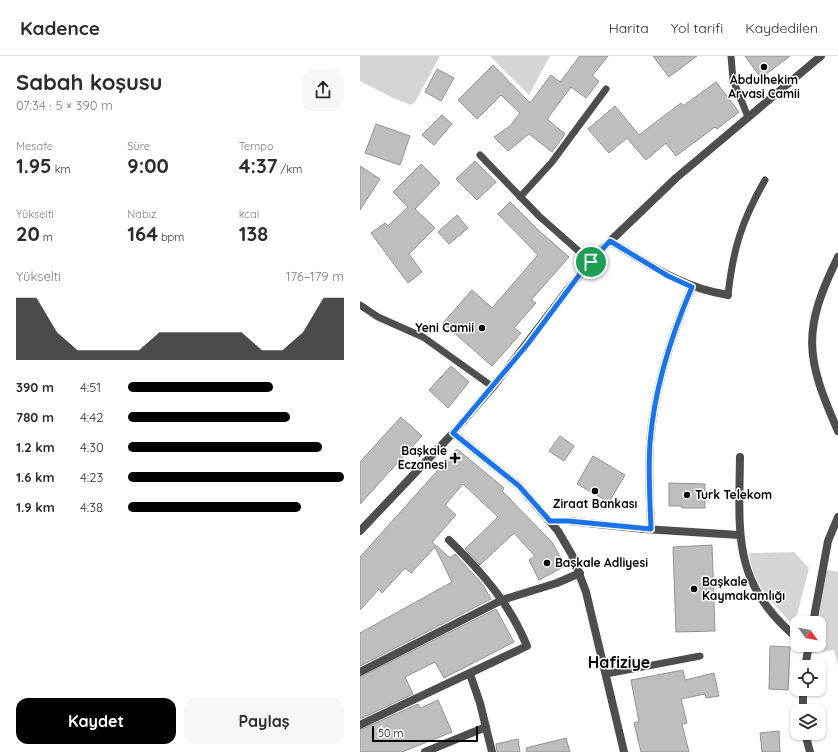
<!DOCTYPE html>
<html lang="tr">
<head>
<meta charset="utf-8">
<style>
  body { margin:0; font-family:Quicksand,sans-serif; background:#f7f7f7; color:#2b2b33; height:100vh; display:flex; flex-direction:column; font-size:15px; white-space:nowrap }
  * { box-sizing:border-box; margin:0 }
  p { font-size:13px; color:#7c7c81 }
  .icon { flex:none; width:22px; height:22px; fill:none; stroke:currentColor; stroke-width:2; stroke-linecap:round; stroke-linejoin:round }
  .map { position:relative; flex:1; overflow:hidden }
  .side { display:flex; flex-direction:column; background:#fff; width:360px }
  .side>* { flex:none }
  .needle { width:26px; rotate:123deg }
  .buttons { position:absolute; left:430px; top:560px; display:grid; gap:8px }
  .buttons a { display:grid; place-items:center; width:36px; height:36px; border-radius:8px; background:#fff; box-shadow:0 1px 3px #0004; font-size:20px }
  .scale { position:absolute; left:12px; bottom:10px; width:106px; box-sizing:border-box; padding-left:4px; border:2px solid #000; border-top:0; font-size:11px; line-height:14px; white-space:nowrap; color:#000; -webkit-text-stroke:3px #fff; paint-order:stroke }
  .pin { position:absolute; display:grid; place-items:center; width:34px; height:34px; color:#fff; margin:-17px; border:2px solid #fff; border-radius:50%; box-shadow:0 1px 4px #0007 }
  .round { display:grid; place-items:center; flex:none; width:42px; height:42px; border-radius:12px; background:#f7f7f7 }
  .head { display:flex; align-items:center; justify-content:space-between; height:68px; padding:0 16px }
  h1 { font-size:22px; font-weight:800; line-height:30px }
  .metrics { display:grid; grid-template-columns:repeat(3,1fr); gap:6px; height:68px; padding:4px 16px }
  .metrics div { display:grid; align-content:center }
  .metrics b { font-size:20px; font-weight:800 }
  .metrics small { font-size:11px; font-weight:400 }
  .metrics p { font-size:11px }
  .chart { height:112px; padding:8px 16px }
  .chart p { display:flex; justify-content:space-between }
  .chart svg { width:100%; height:72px; margin-top:4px; fill:#000; opacity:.7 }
  .primary-button { display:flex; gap:8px; margin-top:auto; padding:8px 16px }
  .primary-button a { flex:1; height:46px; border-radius:12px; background:#000; color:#fff; font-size:16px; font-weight:800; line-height:46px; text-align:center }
  .primary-button a+a { background:#f7f7f7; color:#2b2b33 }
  ul { padding:0 16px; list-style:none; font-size:13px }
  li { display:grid; grid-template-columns:64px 48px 1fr; align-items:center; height:30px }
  li i { height:10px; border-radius:5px; background:#000 }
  header { display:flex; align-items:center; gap:24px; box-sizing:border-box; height:56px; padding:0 20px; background:#fff; border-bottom:1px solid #e1e1e2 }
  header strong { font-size:19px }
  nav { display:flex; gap:22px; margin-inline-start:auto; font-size:14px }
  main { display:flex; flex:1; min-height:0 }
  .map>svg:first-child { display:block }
  .green { fill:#d5d5d5 }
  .building { fill:#bebebe; stroke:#929292 }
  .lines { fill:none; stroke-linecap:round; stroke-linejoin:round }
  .lane { stroke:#4e4e4e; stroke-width:7 }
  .street { stroke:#4e4e4e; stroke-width:8 }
  .route-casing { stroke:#fff; stroke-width:8 }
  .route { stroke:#1a73e8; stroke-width:5 }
  .poi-dot { fill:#000; stroke:#fff; stroke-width:1.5 }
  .labels { text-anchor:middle; stroke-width:3; stroke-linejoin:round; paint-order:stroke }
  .poi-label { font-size:12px; font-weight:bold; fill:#000; stroke:#fff; text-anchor:start }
  .district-label { font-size:16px; font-weight:bold; fill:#000; stroke:#fff }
</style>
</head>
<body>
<header>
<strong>Kadence</strong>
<nav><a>Harita</a><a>Yol tarifi</a><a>Kaydedilen</a></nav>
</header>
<main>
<section class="side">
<div class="head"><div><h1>Sabah koşusu</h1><p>07:34 · 5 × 390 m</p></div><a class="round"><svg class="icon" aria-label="share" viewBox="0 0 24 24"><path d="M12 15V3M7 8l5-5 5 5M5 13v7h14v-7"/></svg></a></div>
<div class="metrics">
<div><p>Mesafe</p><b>1.95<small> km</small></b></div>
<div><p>Süre</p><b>9:00</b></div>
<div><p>Tempo</p><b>4:37<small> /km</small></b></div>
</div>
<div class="metrics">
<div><p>Yükselti</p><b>20<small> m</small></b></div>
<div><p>Nabız</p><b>164<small> bpm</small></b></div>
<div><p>kcal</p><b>138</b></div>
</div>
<div class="chart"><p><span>Yükselti</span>176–179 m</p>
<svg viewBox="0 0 160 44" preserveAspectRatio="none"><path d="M0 44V6L10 6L20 27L30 38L40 38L50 38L60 38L70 27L80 27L90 27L100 27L110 27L120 38L130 38L140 27L150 6L160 6V44z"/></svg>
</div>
<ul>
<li><b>390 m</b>4:51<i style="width:67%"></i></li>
<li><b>780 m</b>4:42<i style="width:75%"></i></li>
<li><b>1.2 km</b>4:30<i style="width:90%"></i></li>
<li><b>1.6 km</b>4:23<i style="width:100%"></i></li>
<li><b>1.9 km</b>4:38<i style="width:80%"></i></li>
</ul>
<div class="primary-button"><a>Kaydet</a><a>Paylaş</a></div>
</section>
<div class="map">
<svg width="478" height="696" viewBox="0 0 478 696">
  <rect width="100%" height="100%" fill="#fff"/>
  <g class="green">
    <polygon points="0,0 80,0 55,46 51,49 33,42 0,25"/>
    <polygon points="130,0 190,0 169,39"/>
    <path d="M 434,496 L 449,512 L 437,559 L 430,566 C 410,543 393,529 389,497 Z"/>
    <polygon points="464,513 478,516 478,609 474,594 447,598 449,589 459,589 459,567 453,567"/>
  </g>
  <g class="building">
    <polygon points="220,0 248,0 232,20 239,25 226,42 211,31 187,63 205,78 192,96 169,78 148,95 134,81 150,70 160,57 141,39 117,63 98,44 133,9 170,47 191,19 200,26"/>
    <polygon points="293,0 337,0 309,21"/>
    <polygon points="385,0 430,0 401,22"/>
    <polygon points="77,13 94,22 81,45 65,36"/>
    <polygon points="356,26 379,56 357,73 355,71 316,100 306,87 286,104 267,82 249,97 228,73 255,50 279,79 321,47 323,50"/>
    <polygon points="82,59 92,68 74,89 62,79"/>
    <polygon points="16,68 50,80 40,109 5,97"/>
    <polygon points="115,105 136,126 117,144 96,123"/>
    <polygon points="61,108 80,127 55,153 75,172 49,198 62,216 48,227 11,177 25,167 28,170 48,151 33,136"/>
    <polygon points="0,110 20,123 0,154"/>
    <polygon points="150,146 178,174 209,201 171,244 176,247 154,272 161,277 132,310 83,267 112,234 132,252 178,199 138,158"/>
    <polygon points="97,159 108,172 89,188 78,176"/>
    <polygon points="91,310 109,326 88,352 69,334"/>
    <polygon points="41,361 62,380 0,448 0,406"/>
    <polygon points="200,380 214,390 204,405 189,395"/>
    <polygon points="97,393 144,432 142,435 192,486 205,510 179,524 169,504 175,500 154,477 120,509 105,493 138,461 103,428 85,449 96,459 72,486 90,502 95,498 123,529 131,543 0,610 0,577 92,526 75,491 51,517 45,512 22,537 19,533 0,554 0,501"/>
    <polygon points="233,400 265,419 249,446 217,428"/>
    <polygon points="309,427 345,428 345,452 322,452 322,450 309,450"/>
    <polygon points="352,489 355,575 316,576 313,491"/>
    <polygon points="136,553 154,586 84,622 75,606 45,621 53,638 0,663 0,621"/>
    <polygon points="410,590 430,591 428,634 409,633"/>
    <polygon points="323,614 325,624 354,617 359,640 346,642 345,638 321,643 327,667 322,668 329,696 281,696 274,667 279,666 271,624"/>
    <polygon points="78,644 92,676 42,696 0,696 0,674 58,648 61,652"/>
    <polygon points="419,675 420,696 402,696 400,677"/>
    <polygon points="206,682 210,696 167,696 166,692"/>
    <polygon points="158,683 160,696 137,696 136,688"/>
  </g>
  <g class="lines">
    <g class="lane">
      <polyline points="371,0 373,24 388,61"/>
      <polyline points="120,99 179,160 231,206"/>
      <polyline points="160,141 192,106 246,33"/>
      <path d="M 368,239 C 373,193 382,164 405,124"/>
      <polyline points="0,249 18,261 63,281 133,331"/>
      <polyline points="246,618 340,600"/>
    </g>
    <g class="street">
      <path d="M 250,185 C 290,209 322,232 368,239"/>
      <path d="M 478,201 C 442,274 445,301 478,375"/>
      <polyline points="93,377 159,430 198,475 212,499 226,536 264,696"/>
      <path d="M 380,401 C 379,478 372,528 437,582"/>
      <polyline points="190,465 208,465 284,473 379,479"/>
      <path d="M 291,473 C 290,445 288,416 290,387 C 294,334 311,280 332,231"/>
      <polyline points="0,475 93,377 133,331 209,232 242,193 316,122 461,0"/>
      <polyline points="453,567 468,485 478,461"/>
      <polyline points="445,611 449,589"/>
      <polyline points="0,616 142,544 197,527 220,517"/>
      <polyline points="110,618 120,647 132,696"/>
      <polyline points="443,633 443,655"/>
      <path d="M 0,669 L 167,590 C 150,548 121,515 89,484"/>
      <polyline points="445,677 450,696"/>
      <polyline points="65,696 126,671"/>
    </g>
  </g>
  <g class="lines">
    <defs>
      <path id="route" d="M 250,185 L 308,220 L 332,231 C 311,280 294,334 290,387 C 288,416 290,445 291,473 L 208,465 L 190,465 L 159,430 L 93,377 L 167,289 L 223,214 Z"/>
    </defs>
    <use href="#route" class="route-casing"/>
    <use href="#route" class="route"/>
  </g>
  <g class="poi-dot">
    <circle cx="404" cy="11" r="4"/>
    <circle cx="122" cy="272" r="4"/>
    <path d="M93 396h4v4h4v4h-4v4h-4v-4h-4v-4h4z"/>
    <circle cx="235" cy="435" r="4"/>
    <circle cx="327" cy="439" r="4"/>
    <circle cx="187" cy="507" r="4"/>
    <circle cx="334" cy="533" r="4"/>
  </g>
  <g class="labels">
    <g class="poi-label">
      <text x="404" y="28" text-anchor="middle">Abdulhekim<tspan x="404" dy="14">Arvasi Camii</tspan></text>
      <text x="114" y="276" text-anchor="end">Yeni Camii</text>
      <text x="87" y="399" text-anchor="end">Başkale<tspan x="87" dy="14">Eczanesi</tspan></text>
      <text x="335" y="443">Turk Telekom</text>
      <text x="235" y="452" text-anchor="middle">Ziraat Bankası</text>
      <text x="195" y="511">Başkale Adliyesi</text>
      <text x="342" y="530">Başkale<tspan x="342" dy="14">Kaymakamlığı</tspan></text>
    </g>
    <g class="district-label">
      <text x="259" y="612">Hafiziye</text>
    </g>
  </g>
</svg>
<div class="buttons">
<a><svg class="needle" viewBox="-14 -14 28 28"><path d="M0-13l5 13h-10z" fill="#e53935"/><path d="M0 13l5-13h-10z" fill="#7c7c81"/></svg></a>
<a><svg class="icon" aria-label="locate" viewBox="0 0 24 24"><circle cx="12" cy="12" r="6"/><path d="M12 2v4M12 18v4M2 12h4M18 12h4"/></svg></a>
<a><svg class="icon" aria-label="layers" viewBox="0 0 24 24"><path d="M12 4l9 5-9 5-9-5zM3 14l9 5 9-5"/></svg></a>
</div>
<div class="scale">50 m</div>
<div class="pin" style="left:231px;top:206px;background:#1e9e55"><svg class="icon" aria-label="arrive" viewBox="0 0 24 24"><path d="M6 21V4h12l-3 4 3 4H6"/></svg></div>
</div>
</main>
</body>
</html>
